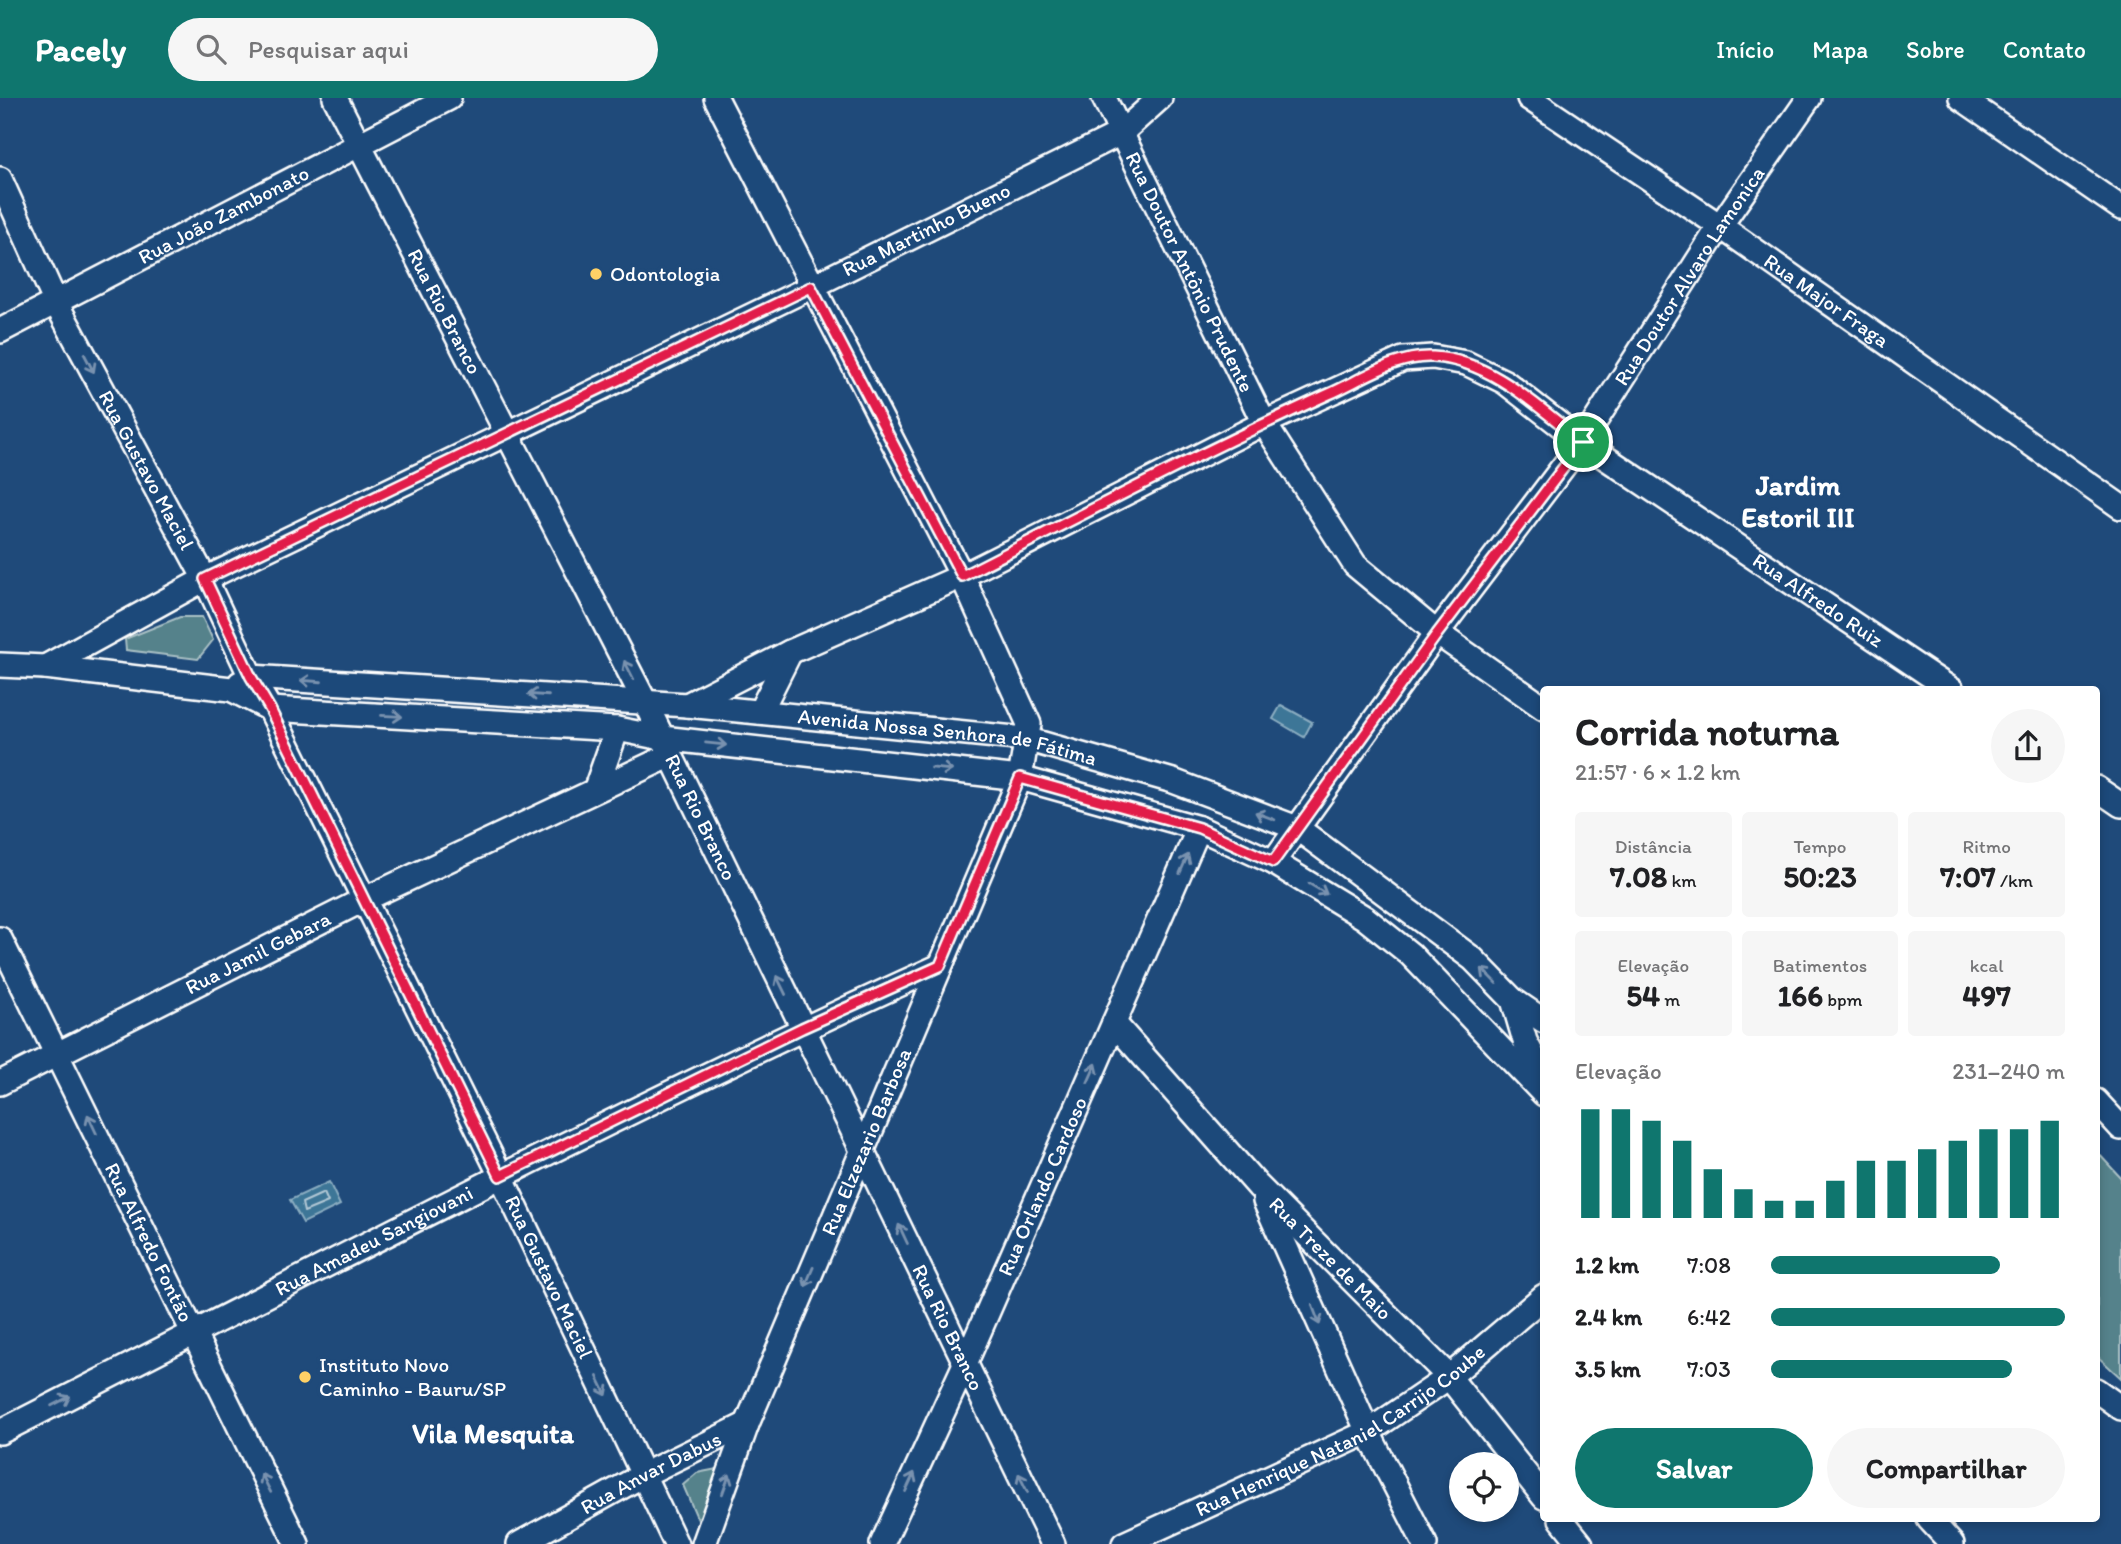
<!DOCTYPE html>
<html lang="pt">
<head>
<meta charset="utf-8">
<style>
  body { margin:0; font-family:Itim,sans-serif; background:#f6f6f6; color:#202124; height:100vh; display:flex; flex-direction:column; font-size:26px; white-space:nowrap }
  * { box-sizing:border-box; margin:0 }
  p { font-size:23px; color:#757577 }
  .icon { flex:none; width:38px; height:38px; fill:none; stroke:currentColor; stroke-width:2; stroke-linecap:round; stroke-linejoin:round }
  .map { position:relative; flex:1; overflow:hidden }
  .side { position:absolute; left:1540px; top:588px; width:560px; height:836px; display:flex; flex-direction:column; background:#fff; border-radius:7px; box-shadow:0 4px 10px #0003 }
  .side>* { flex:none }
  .controls { position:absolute; left:1449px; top:1354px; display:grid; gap:14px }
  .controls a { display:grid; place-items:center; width:70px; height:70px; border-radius:50%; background:#fff; box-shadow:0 4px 10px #0003; font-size:35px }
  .pin { position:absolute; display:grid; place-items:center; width:60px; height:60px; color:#fff; margin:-30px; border:4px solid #fff; border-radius:50%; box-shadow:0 2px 7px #0007 }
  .round { display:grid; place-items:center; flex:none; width:74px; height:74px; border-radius:37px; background:#f6f6f6 }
  .summary { display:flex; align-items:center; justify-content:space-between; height:119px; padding:0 35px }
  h1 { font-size:38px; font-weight:800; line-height:52px }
  .stats { display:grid; grid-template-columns:repeat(3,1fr); gap:10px; height:119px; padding:7px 35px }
  .stats div { display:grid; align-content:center; border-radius:7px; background:#f6f6f6; text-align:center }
  .stats b { font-size:30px; font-weight:800 }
  .stats small { font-size:19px; font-weight:400 }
  .stats p { font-size:19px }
  .chart { height:196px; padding:14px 35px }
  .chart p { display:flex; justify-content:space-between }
  .chart svg { width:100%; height:126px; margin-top:7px; stroke:#0f766e; stroke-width:6 }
  .action { display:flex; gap:14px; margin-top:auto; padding:14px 35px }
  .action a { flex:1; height:80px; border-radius:42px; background:#0f766e; color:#fff; font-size:28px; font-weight:800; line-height:80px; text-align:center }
  .action a+a { background:#f6f6f6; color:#202124 }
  ul { padding:0 35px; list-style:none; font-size:23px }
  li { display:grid; grid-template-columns:112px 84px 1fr; align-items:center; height:52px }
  li i { height:18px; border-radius:9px; background:#0f766e }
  header { display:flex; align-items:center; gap:42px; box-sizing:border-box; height:98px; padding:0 35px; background:#0f766e; color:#fff }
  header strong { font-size:33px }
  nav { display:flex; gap:38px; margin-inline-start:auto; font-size:24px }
  .search { width:490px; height:63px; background:#f6f6f6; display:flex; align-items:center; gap:18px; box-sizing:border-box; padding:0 24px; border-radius:38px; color:#757577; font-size:26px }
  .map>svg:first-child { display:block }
  .green { fill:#54828b; stroke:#aac0c5; stroke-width:2 }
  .water { fill:#3e7697; stroke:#8badc1; stroke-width:2 }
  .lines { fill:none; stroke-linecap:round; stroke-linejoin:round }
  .shore { stroke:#b2c8d5; stroke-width:2 }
  .minor-casing { stroke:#fff; stroke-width:28 }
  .minor { stroke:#1f4a7a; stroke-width:23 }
  .oneway { stroke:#7992af }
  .route-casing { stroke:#fff; stroke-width:14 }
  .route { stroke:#e11d48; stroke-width:9 }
  .poi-dot { fill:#ffd166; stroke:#1f4a7a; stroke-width:2.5 }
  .labels { text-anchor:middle; stroke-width:7; stroke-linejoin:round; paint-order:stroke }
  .street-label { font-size:21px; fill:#fff; stroke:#1f4a7a }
  .poi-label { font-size:21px; fill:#fff; stroke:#1f4a7a; text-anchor:start }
  .district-label { font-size:28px; font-weight:bold; fill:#fff; stroke:#1f4a7a }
</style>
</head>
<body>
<header>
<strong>Pacely</strong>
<div class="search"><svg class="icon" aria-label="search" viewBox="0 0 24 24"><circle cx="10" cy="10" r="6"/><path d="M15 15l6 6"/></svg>Pesquisar aqui</div>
<nav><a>Início</a><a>Mapa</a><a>Sobre</a><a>Contato</a></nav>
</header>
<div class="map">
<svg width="2121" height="1446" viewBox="0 0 2121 1446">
  <rect width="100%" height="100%" fill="#1f4a7a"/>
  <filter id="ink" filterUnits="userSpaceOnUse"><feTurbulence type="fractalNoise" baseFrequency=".0143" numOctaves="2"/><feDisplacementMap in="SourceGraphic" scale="14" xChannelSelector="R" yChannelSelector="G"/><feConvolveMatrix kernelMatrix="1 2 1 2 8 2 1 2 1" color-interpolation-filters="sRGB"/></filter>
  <g filter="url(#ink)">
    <g class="green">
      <polygon points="180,519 202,519 213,542 198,561 126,552 125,541"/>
      <polygon points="2097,1054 2121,1080 2121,1280 2097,1258"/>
      <polygon points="722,1370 708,1418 698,1422 683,1387 697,1375"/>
    </g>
    <g class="water">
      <polygon points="1281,607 1312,624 1304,639 1273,621"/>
      <polygon points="329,1084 340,1107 303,1125 290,1102"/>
    </g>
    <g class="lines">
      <polygon class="shore" points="324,1095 328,1104 304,1114 302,1105"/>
      <defs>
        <g id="minor">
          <path id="s1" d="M 335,0 L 645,604 L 1053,1446"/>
          <path id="s2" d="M 1104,0 L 1264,325 L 1355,467 L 1437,535 L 1544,610"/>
          <path id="s3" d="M 1529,0 L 1720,128 L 2121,409"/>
          <polyline points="1961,0 2121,110"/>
          <path id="s4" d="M 0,81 L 56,205 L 205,481 L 251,579 L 270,611 L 501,1078 L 676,1446"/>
          <path id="s5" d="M 0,233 L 449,0"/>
          <polyline points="0,567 45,569 231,591 270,611 617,631 662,640 1020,680 1199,730 1273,764 1365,820 1410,856 1544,996"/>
          <path id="s6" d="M 45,569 L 205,481 L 811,189 L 1121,35 L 1160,0"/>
          <path id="s7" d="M 240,585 L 251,579 L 687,607 L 1026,641 L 1173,683 L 1297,730 L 1473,861 L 1513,902 L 1525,943 L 1544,979"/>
          <path id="s8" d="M 687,607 L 790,554 L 962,478 L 1264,325 L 1403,261 L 1433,259 L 1466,265 L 1505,284 L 1582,344 L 1952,592"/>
          <polyline points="760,614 790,554"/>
          <polyline points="596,690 617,631"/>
          <polyline points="2096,690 2121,707"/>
          <path id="s9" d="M 1273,764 L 1437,535 L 1582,344 L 1720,128 L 1809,0"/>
          <path id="s10" d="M 0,841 L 297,1446"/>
          <polyline points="1513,902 1544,923"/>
          <path id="s11" d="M 1114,925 L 1258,1088 L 1449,1279 L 1544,1399"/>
          <path id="s12" d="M 0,985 L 363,802 L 671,657"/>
          <polyline points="2096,1003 2121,1030"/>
          <polyline points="1265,1103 1368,1334 1425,1446"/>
          <polyline points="2096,1292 2121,1310"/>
          <path id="s13" d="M 0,1334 C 312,1175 621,1012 940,868"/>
          <polyline points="1561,1421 1581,1446"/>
          <polyline points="1929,1421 1952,1446"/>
          <path id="s14" d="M 519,1446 L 645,1376 L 747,1326"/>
          <path id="s15" d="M 704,1446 L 747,1326 L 1020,680 L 1029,626 L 962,478 L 716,0"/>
          <path id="s16" d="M 882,1446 L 965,1266 L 1199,730"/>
          <path id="s17" d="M 1124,1446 L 1368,1334 L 1449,1279 L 1544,1198"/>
        </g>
      </defs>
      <use href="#minor" class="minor-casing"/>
      <use href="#minor" class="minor"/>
    </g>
    <defs><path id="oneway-shaft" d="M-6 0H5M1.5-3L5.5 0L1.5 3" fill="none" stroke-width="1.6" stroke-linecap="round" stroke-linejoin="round" transform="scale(1.75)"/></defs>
    <g class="oneway">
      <use href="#oneway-shaft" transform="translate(89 265) rotate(62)"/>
      <use href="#oneway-shaft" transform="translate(629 572) rotate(-117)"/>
      <use href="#oneway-shaft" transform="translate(311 583) rotate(-176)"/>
      <use href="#oneway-shaft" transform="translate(538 597) rotate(-176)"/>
      <use href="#oneway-shaft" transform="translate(392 618) rotate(3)"/>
      <use href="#oneway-shaft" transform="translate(716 646) rotate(6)"/>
      <use href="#oneway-shaft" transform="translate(942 671) rotate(6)"/>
      <use href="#oneway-shaft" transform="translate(1265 718) rotate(-159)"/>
      <use href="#oneway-shaft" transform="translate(1184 766) rotate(-66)"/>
      <use href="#oneway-shaft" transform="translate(1318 791) rotate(31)"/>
      <use href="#oneway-shaft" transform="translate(1489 878) rotate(-135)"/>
      <use href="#oneway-shaft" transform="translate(781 887) rotate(-116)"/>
      <use href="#oneway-shaft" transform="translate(1092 975) rotate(-66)"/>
      <use href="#oneway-shaft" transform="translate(92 1026) rotate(-115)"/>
      <use href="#oneway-shaft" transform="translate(903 1136) rotate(-115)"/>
      <use href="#oneway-shaft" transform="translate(809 1179) rotate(113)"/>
      <use href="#oneway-shaft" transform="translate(1316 1217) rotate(69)"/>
      <use href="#oneway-shaft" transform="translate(602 1288) rotate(64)"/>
      <use href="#oneway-shaft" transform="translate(61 1303) rotate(-27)"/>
      <use href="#oneway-shaft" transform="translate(910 1384) rotate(-65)"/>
      <use href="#oneway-shaft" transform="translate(266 1385) rotate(-117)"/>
      <use href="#oneway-shaft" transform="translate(1023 1385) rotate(-116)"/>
      <use href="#oneway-shaft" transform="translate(726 1386) rotate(-70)"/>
    </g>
  </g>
  <g class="lines" filter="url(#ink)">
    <defs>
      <path id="route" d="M 811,189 L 962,478 C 1084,416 1205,352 1329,296 C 1361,282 1396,257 1433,259 C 1491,262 1539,310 1583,344 L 1437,536 L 1273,764 L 1199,730 L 1020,680 L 940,868 L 802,930 L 500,1078 L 270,611 L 251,579 L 205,481 Z"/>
    </defs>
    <use href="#route" class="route-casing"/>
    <use href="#route" class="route"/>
  </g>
  <g class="poi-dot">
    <circle cx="596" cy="176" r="7"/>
    <circle cx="305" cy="1279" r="7"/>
  </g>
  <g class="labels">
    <g class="street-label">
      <text dy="7" stroke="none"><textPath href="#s5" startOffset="252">Rua João Zambonato</textPath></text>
      <text dy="7" stroke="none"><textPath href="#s6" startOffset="984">Rua Martinho Bueno</textPath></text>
      <text dy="7" stroke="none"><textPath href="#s2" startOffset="194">Rua Doutor Antônio Prudente</textPath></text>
      <text dy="7" stroke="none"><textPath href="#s9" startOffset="719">Rua Doutor Alvaro Lamonica</textPath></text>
      <text dy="7" stroke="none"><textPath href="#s3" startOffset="360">Rua Major Fraga</textPath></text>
      <text dy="7" stroke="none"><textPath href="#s1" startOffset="240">Rua Rio Branco</textPath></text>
      <text dy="7" stroke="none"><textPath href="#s4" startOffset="326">Rua Gustavo Maciel</textPath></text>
      <text dy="7" stroke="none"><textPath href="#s8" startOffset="1284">Rua Alfredo Ruiz</textPath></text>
      <text dy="7" stroke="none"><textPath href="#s7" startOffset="712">Avenida Nossa Senhora de Fátima</textPath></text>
      <text dy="7" stroke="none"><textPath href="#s1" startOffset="807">Rua Rio Branco</textPath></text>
      <text dy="7" stroke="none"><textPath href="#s12" startOffset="289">Rua Jamil Gebara</textPath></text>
      <text dy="7" stroke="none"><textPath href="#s15" startOffset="434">Rua Elzezario Barbosa</textPath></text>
      <text dy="7" stroke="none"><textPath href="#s16" startOffset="392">Rua Orlando Cardoso</textPath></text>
      <text dy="7" stroke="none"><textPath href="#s13" startOffset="420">Rua Amadeu Sangiovani</textPath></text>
      <text dy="7" stroke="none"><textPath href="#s10" startOffset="338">Rua Alfredo Fontão</textPath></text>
      <text dy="7" stroke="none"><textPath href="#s11" startOffset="320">Rua Treze de Maio</textPath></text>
      <text dy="7" stroke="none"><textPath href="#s4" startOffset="1228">Rua Gustavo Maciel</textPath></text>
      <text dy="7" stroke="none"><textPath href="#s1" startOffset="1374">Rua Rio Branco</textPath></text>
      <text dy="7" stroke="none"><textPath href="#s17" startOffset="245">Rua Henrique Nataniel Carrijo Coube</textPath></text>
      <text dy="7" stroke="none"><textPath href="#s14" startOffset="150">Rua Anvar Dabus</textPath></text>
    </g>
    <g class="poi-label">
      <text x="610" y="183">Odontologia</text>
      <text x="319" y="1274">Instituto Novo<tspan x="319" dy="24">Caminho - Bauru/SP</tspan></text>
    </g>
    <g class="district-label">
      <text x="1798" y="397">Jardim<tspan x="1798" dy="32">Estoril III</tspan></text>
      <text x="493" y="1345">Vila Mesquita</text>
    </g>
  </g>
</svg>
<div class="controls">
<a><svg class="icon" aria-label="locate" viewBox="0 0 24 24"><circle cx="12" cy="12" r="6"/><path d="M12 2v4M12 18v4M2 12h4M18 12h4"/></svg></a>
</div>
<div class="pin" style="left:1583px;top:344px;background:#1e9e55"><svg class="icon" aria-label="arrive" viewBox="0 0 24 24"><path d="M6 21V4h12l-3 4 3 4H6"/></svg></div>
<section class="side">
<div class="summary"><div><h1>Corrida noturna</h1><p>21:57 · 6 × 1.2 km</p></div><a class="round"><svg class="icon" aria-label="share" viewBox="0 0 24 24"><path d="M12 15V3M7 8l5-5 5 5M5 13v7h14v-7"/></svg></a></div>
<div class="stats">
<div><p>Distância</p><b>7.08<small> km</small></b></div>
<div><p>Tempo</p><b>50:23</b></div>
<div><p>Ritmo</p><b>7:07<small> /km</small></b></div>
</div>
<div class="stats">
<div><p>Elevação</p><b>54<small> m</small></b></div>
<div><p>Batimentos</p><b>166<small> bpm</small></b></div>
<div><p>kcal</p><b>497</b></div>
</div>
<div class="chart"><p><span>Elevação</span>231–240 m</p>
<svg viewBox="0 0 160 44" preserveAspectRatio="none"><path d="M5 44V6M15 44V6M25 44V10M35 44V17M45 44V27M55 44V34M65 44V38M75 44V38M85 44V31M95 44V24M105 44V24M115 44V20M125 44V17M135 44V13M145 44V13M155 44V10"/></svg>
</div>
<ul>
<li><b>1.2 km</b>7:08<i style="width:78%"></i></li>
<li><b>2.4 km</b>6:42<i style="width:100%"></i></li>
<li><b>3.5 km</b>7:03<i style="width:82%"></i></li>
</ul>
<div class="action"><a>Salvar</a><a>Compartilhar</a></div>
</section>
</div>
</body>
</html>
